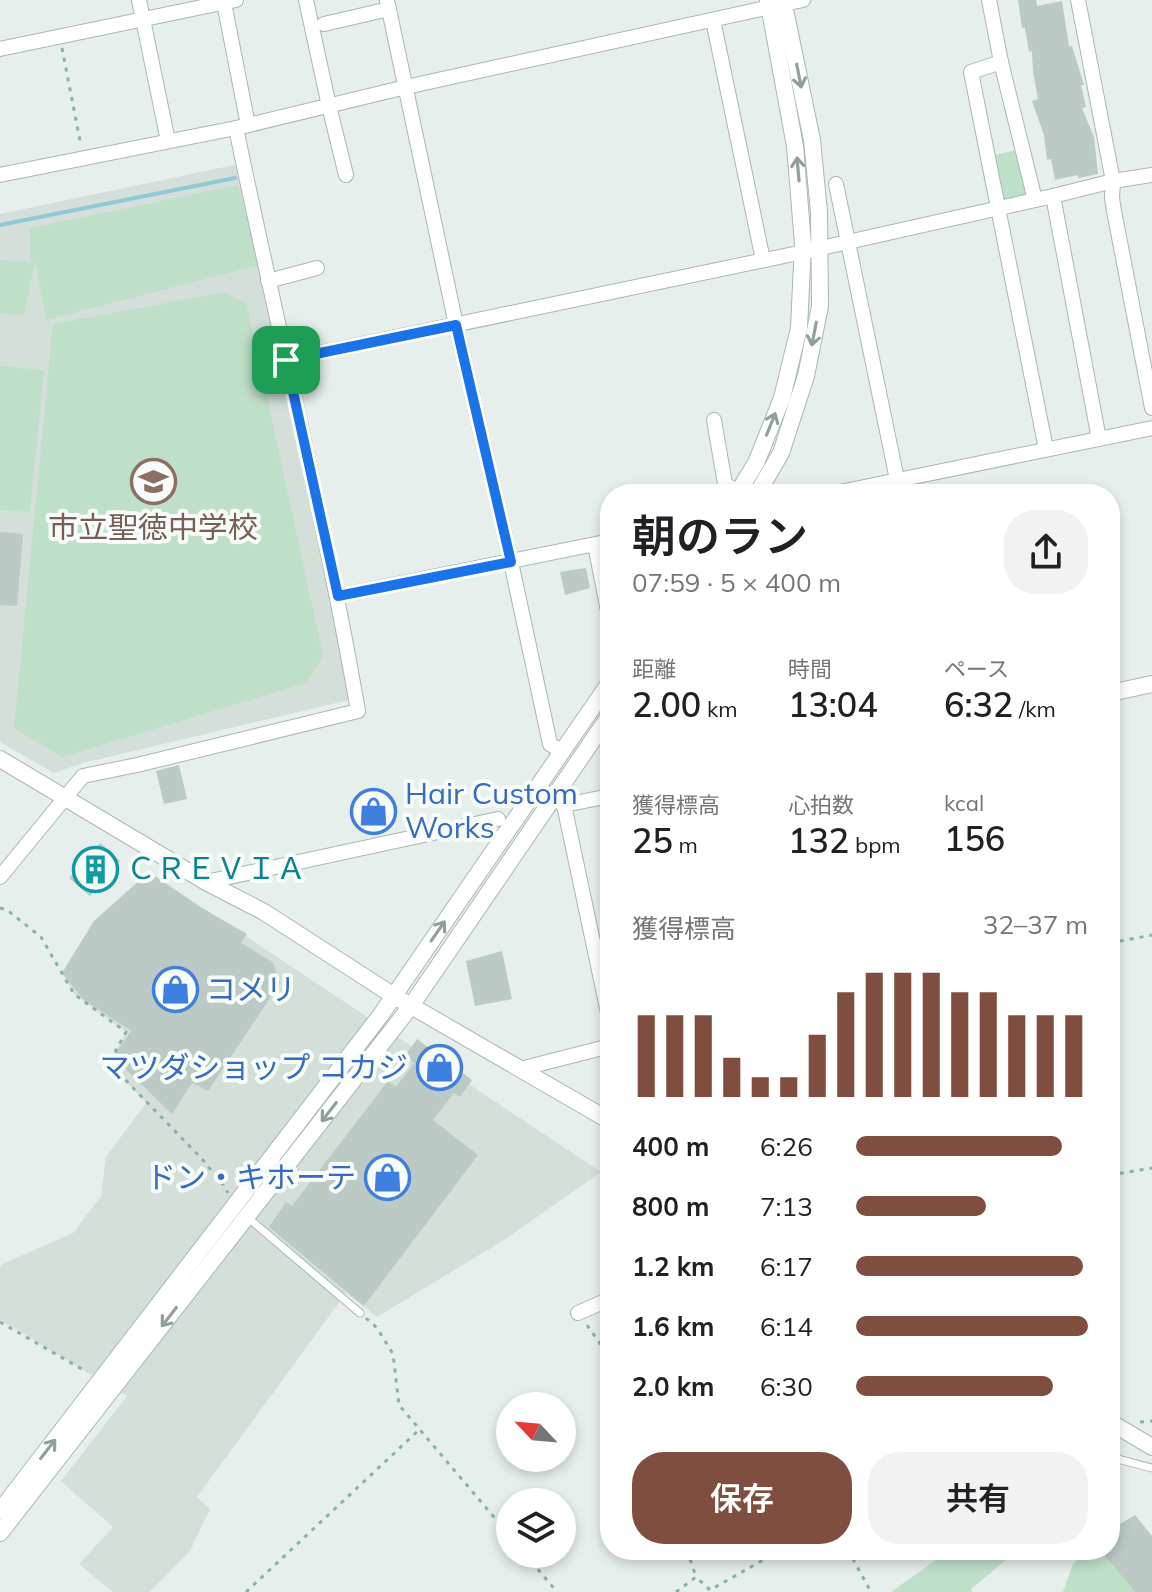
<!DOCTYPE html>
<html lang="ja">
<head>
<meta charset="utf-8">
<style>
  body { margin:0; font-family:Mulish,"Noto Sans JP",sans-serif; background:#f2f2f2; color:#202124; height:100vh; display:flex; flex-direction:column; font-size:30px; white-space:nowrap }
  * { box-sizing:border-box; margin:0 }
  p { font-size:26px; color:#757577 }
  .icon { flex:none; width:44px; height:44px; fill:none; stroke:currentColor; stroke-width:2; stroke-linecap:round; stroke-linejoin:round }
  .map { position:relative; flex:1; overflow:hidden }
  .sheet { position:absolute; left:600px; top:484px; width:520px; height:1076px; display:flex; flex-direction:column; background:#fff; border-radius:32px; box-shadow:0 4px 12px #0003 }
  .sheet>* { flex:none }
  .needle { width:52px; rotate:296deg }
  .fabs { position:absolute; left:496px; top:1392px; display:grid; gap:16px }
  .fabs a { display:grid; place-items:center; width:80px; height:80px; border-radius:50%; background:#fff; box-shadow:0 4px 12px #0003; font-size:40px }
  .pin { position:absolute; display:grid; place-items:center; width:68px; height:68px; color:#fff; margin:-34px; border-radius:16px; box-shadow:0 4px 12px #0006 }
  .round { display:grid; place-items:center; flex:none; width:84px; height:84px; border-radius:32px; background:#f2f2f2 }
  .headline { display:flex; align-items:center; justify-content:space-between; height:136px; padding:0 32px }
  h1 { font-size:44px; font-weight:600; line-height:60px }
  .stats { display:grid; grid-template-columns:repeat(3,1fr); gap:12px; height:136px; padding:8px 32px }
  .stats div { display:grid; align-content:center }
  .stats b { font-size:34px; font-weight:600 }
  .stats small { font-size:22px; font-weight:400 }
  .stats p { font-size:22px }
  .chart { height:224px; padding:16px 32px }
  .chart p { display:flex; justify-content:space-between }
  .chart svg { width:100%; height:144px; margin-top:8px; stroke:#7f4e3f; stroke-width:6 }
  .button { display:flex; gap:16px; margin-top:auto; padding:16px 32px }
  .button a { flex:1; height:92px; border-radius:32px; background:#7f4e3f; color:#fff; font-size:32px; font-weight:600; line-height:92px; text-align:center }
  .button a+a { background:#f2f2f2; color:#202124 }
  ul { padding:0 32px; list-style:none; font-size:26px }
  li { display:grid; grid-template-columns:128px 96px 1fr; align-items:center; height:60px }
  li i { height:20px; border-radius:10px; background:#7f4e3f }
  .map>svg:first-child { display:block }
  .built { fill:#d4dfda }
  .green { fill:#bfe0c8 }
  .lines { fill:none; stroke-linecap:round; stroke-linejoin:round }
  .stream { stroke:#8ec9d4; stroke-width:4 }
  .building { fill:#bbcac4 }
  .service-casing { stroke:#a8b8b2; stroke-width:9 }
  .minor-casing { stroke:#a8b8b2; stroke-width:16 }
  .tertiary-casing { stroke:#a8b8b2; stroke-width:18 }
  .path { stroke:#86b3a5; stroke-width:3; stroke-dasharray:4 6; stroke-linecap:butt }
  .service { stroke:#fff; stroke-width:7 }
  .minor { stroke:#fff; stroke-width:14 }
  .tertiary { stroke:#fff; stroke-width:16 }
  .oneway { stroke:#92a09c }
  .route-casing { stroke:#fff; stroke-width:16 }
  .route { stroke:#1a73e8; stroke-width:10 }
  .labels { text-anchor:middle; stroke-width:8; stroke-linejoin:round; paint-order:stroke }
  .education-label { font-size:30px; fill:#785e54; stroke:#f7fbf9 }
  .shop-label { font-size:30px; fill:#366cbe; stroke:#f7fbf9; text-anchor:start }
  .culture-label { font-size:30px; fill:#0d838f; stroke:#f7fbf9; text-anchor:start }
</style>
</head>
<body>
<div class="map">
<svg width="1152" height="1592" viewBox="0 0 1152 1592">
  <rect width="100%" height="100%" fill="#e6efeb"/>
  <g class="built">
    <polygon points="239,164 353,699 83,763 54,773 0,742 0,214"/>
    <polygon points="149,872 601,1172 504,1240 377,1317 346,1293 197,1497 210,1509 190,1551 150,1592 113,1592 79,1564 113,1527 61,1481 127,1396 0,1320 0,1267 2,1264 73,1233 101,1196 106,1157 146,1103 109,1063 126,1032 74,994 62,973 94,921"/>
  </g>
  <g class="green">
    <polygon points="1016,150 1026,196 1002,202 991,156"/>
    <polygon points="238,185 260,265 46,320 35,260 24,315 0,313 0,260 30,262 30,228"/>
    <polygon points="226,292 247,305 323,656 306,683 62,757 14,728 53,324"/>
    <polygon points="0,366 44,370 30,512 0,510"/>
    <polygon points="950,1550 1018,1550 971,1589 972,1592 891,1592"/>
    <polygon points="1090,1550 1100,1550 1135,1592 1063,1592 1073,1564"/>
  </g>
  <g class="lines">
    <polyline class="stream" points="0,225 235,178"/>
  </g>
  <g class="building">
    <polygon points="1018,0 1036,0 1037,6 1062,1 1069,46 1072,46 1084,85 1081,85 1086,107 1082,108 1094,137 1098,174 1078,178 1078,175 1055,180 1051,159 1047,160 1044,135 1032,101 1038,99 1033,72 1032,51 1029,52 1025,28 1022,28"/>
    <polygon points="0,532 23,534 17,606 0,605"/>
    <polygon points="586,568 590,588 565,595 560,572"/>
    <polygon points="179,765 187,799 164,804 156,771"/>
    <polygon points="100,843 120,861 90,896 69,878"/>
    <polygon points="149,872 200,907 247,934 241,943 273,962 280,983 208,1091 192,1083 172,1114 113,1057 131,1031 83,999 62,973 94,921"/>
    <polygon points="502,951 512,999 475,1006 466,961"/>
    <polygon points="417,1039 472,1080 460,1097 454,1093 433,1120 478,1155 364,1306 269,1227 286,1202 292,1206 388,1081 396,1087 414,1063 405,1056"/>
    <polygon points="1135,1515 1152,1536 1152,1592 1135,1592 1100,1550 1110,1550 1110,1518 1117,1526"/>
  </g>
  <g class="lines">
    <defs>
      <g id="service">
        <polyline points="246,1216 360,1313"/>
        <polyline points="1110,1441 1118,1427"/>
        <polyline points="1110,1457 1152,1468"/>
      </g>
      <g id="minor">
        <polyline points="139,0 168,141"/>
        <polyline points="306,0 329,106 346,175"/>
        <polyline points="387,0 456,325 511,562 550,744 562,752"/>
        <polyline points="989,0 1001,62 1035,200"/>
        <polyline points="1078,0 1113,181 1112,198 1114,211 1152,408"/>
        <polyline points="224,3 248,125"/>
        <polyline points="784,4 803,0"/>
        <polyline points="713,20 763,260"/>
        <polyline points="324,24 389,9"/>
        <polyline points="0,49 236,0"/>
        <polyline points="1001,62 971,72 1046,449"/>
        <polyline points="0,175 236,128 406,87 770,7"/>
        <polyline points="836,184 900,494"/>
        <polyline points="1053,196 1099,439"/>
        <polyline points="268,281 317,268"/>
        <polyline points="286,360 803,252 1053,196 1113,181 1152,175"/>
        <polyline points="714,420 725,484 738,492"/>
        <polyline points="830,494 1152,428"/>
        <polyline points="595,545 610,621"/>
        <polyline points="338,596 610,541"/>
        <polyline points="537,787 564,805 610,796"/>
        <polyline points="564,805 610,1022"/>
        <path d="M 0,877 L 83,776 L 137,765 L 358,711 C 324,515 276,322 236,128"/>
        <polyline points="206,882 498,819"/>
        <polyline points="520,1069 610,1046"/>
        <polyline points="578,1313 610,1299"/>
      </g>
      <g id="tertiary">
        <polyline points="737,494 756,463 782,398 799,328 803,244 795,146 768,0"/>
        <polyline points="757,494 781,453 806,376 820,306 819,212 812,140 783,0"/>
        <polyline points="1110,693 1152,684"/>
        <polyline points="0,759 206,882 264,912 394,996 610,1121"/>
        <polyline points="1110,1422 1152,1447"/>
        <polyline points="0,1511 380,1016 610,682"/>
        <polyline points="0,1533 411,1006 610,715"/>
      </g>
    </defs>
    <use href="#service" class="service-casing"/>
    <use href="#minor" class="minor-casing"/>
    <use href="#tertiary" class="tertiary-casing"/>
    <g class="path">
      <polyline points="62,48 81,146"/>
      <polyline points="0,908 7,910 41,937 74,994 126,1032 109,1063 202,1159 225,1187 228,1193"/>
      <polyline points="1110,943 1152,935"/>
      <polyline points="1110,1175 1152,1168"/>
      <polyline points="366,1318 377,1328 393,1354 399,1405 510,1536"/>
      <polyline points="0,1322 87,1372"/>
      <polyline points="587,1325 610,1358"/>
      <polyline points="1140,1422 1152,1421"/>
      <polyline points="687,1550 696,1577"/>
      <polyline points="848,1550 871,1592"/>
      <polyline points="525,1554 557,1592"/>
      <polyline points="246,1592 420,1429"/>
      <polyline points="676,1592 696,1577 710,1590 781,1550"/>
    </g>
    <use href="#service" class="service"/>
    <use href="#minor" class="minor"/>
    <use href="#tertiary" class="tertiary"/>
  </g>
  <defs><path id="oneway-shaft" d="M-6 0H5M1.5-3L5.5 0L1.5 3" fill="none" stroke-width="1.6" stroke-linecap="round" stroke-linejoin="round" transform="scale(2)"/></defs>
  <g class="oneway">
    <use href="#oneway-shaft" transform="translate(799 76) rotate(79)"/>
    <use href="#oneway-shaft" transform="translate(798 169) rotate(-95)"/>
    <use href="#oneway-shaft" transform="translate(814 334) rotate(101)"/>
    <use href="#oneway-shaft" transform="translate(771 424) rotate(-68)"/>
    <use href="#oneway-shaft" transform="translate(438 931) rotate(-55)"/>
    <use href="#oneway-shaft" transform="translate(329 1112) rotate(128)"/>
    <use href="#oneway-shaft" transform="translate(169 1317) rotate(128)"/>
    <use href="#oneway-shaft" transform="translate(48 1449) rotate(-52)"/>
  </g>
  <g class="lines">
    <defs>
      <polygon id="route" points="456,325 511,562 338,596 286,360"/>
    </defs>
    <use href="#route" class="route-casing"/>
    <use href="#route" class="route"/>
  </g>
  <defs>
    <symbol id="school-ring" viewBox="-11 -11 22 22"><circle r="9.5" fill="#f7fbf9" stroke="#8d6e63" stroke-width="1.5"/><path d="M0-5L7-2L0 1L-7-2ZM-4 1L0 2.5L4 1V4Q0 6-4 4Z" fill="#8d6e63"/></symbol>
    <symbol id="shop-ring" viewBox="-11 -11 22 22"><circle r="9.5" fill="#f7fbf9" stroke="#3f7fe0" stroke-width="1.5"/><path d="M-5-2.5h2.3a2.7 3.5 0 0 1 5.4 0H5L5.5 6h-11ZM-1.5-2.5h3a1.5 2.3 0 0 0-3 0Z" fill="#3f7fe0"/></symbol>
    <symbol id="building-ring" viewBox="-11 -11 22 22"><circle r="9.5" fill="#f7fbf9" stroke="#0f9aa8" stroke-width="1.5"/><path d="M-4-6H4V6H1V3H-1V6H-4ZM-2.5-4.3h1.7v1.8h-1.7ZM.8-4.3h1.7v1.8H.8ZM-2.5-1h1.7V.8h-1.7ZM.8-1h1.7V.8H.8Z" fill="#0f9aa8"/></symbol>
  </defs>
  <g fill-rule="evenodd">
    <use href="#school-ring" x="128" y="456" width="51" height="51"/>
    <use href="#shop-ring" x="348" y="786" width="51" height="51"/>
    <use href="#building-ring" x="70" y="844" width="51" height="51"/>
    <use href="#shop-ring" x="150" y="964" width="51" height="51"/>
    <use href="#shop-ring" x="414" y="1042" width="51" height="51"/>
    <use href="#shop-ring" x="362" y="1152" width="51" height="51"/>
  </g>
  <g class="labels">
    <g class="education-label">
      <text x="153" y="538">市立聖徳中学校</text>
    </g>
    <g class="shop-label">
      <text x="405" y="804">Hair Custom<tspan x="405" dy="34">Works</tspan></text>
      <text x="206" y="1000">コメリ</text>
      <text x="408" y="1078" text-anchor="end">マツダショップ コカジ</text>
      <text x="356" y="1188" text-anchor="end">ドン・キホーテ</text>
    </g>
    <g class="culture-label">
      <text x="126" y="879">ＣＲＥＶＩＡ</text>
    </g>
  </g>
</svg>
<div class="fabs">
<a><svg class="needle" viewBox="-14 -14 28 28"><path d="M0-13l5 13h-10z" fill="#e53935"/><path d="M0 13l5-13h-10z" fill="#757577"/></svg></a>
<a><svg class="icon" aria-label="layers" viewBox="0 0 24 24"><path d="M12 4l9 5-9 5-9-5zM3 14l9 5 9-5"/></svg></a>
</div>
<div class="pin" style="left:286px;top:360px;background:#1e9e55"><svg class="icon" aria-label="arrive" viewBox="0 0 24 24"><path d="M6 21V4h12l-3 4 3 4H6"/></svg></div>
<section class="sheet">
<div class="headline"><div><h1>朝のラン</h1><p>07:59 · 5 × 400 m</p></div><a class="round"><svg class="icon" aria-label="share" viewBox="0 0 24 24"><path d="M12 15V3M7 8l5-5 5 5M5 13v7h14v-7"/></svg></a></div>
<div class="stats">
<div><p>距離</p><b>2.00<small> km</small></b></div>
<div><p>時間</p><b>13:04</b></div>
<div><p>ペース</p><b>6:32<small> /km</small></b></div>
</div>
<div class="stats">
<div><p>獲得標高</p><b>25<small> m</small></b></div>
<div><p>心拍数</p><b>132<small> bpm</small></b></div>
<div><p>kcal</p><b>156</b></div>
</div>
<div class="chart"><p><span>獲得標高</span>32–37 m</p>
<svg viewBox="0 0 160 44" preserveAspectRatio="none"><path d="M5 44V19M15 44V19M25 44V19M35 44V32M45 44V38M55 44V38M65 44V25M75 44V12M85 44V6M95 44V6M105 44V6M115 44V12M125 44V12M135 44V19M145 44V19M155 44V19"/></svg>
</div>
<ul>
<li><b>400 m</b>6:26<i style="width:89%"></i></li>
<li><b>800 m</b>7:13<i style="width:56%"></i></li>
<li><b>1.2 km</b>6:17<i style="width:98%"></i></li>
<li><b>1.6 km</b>6:14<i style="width:100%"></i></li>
<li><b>2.0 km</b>6:30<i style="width:85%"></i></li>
</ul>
<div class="button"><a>保存</a><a>共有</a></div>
</section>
</div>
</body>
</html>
